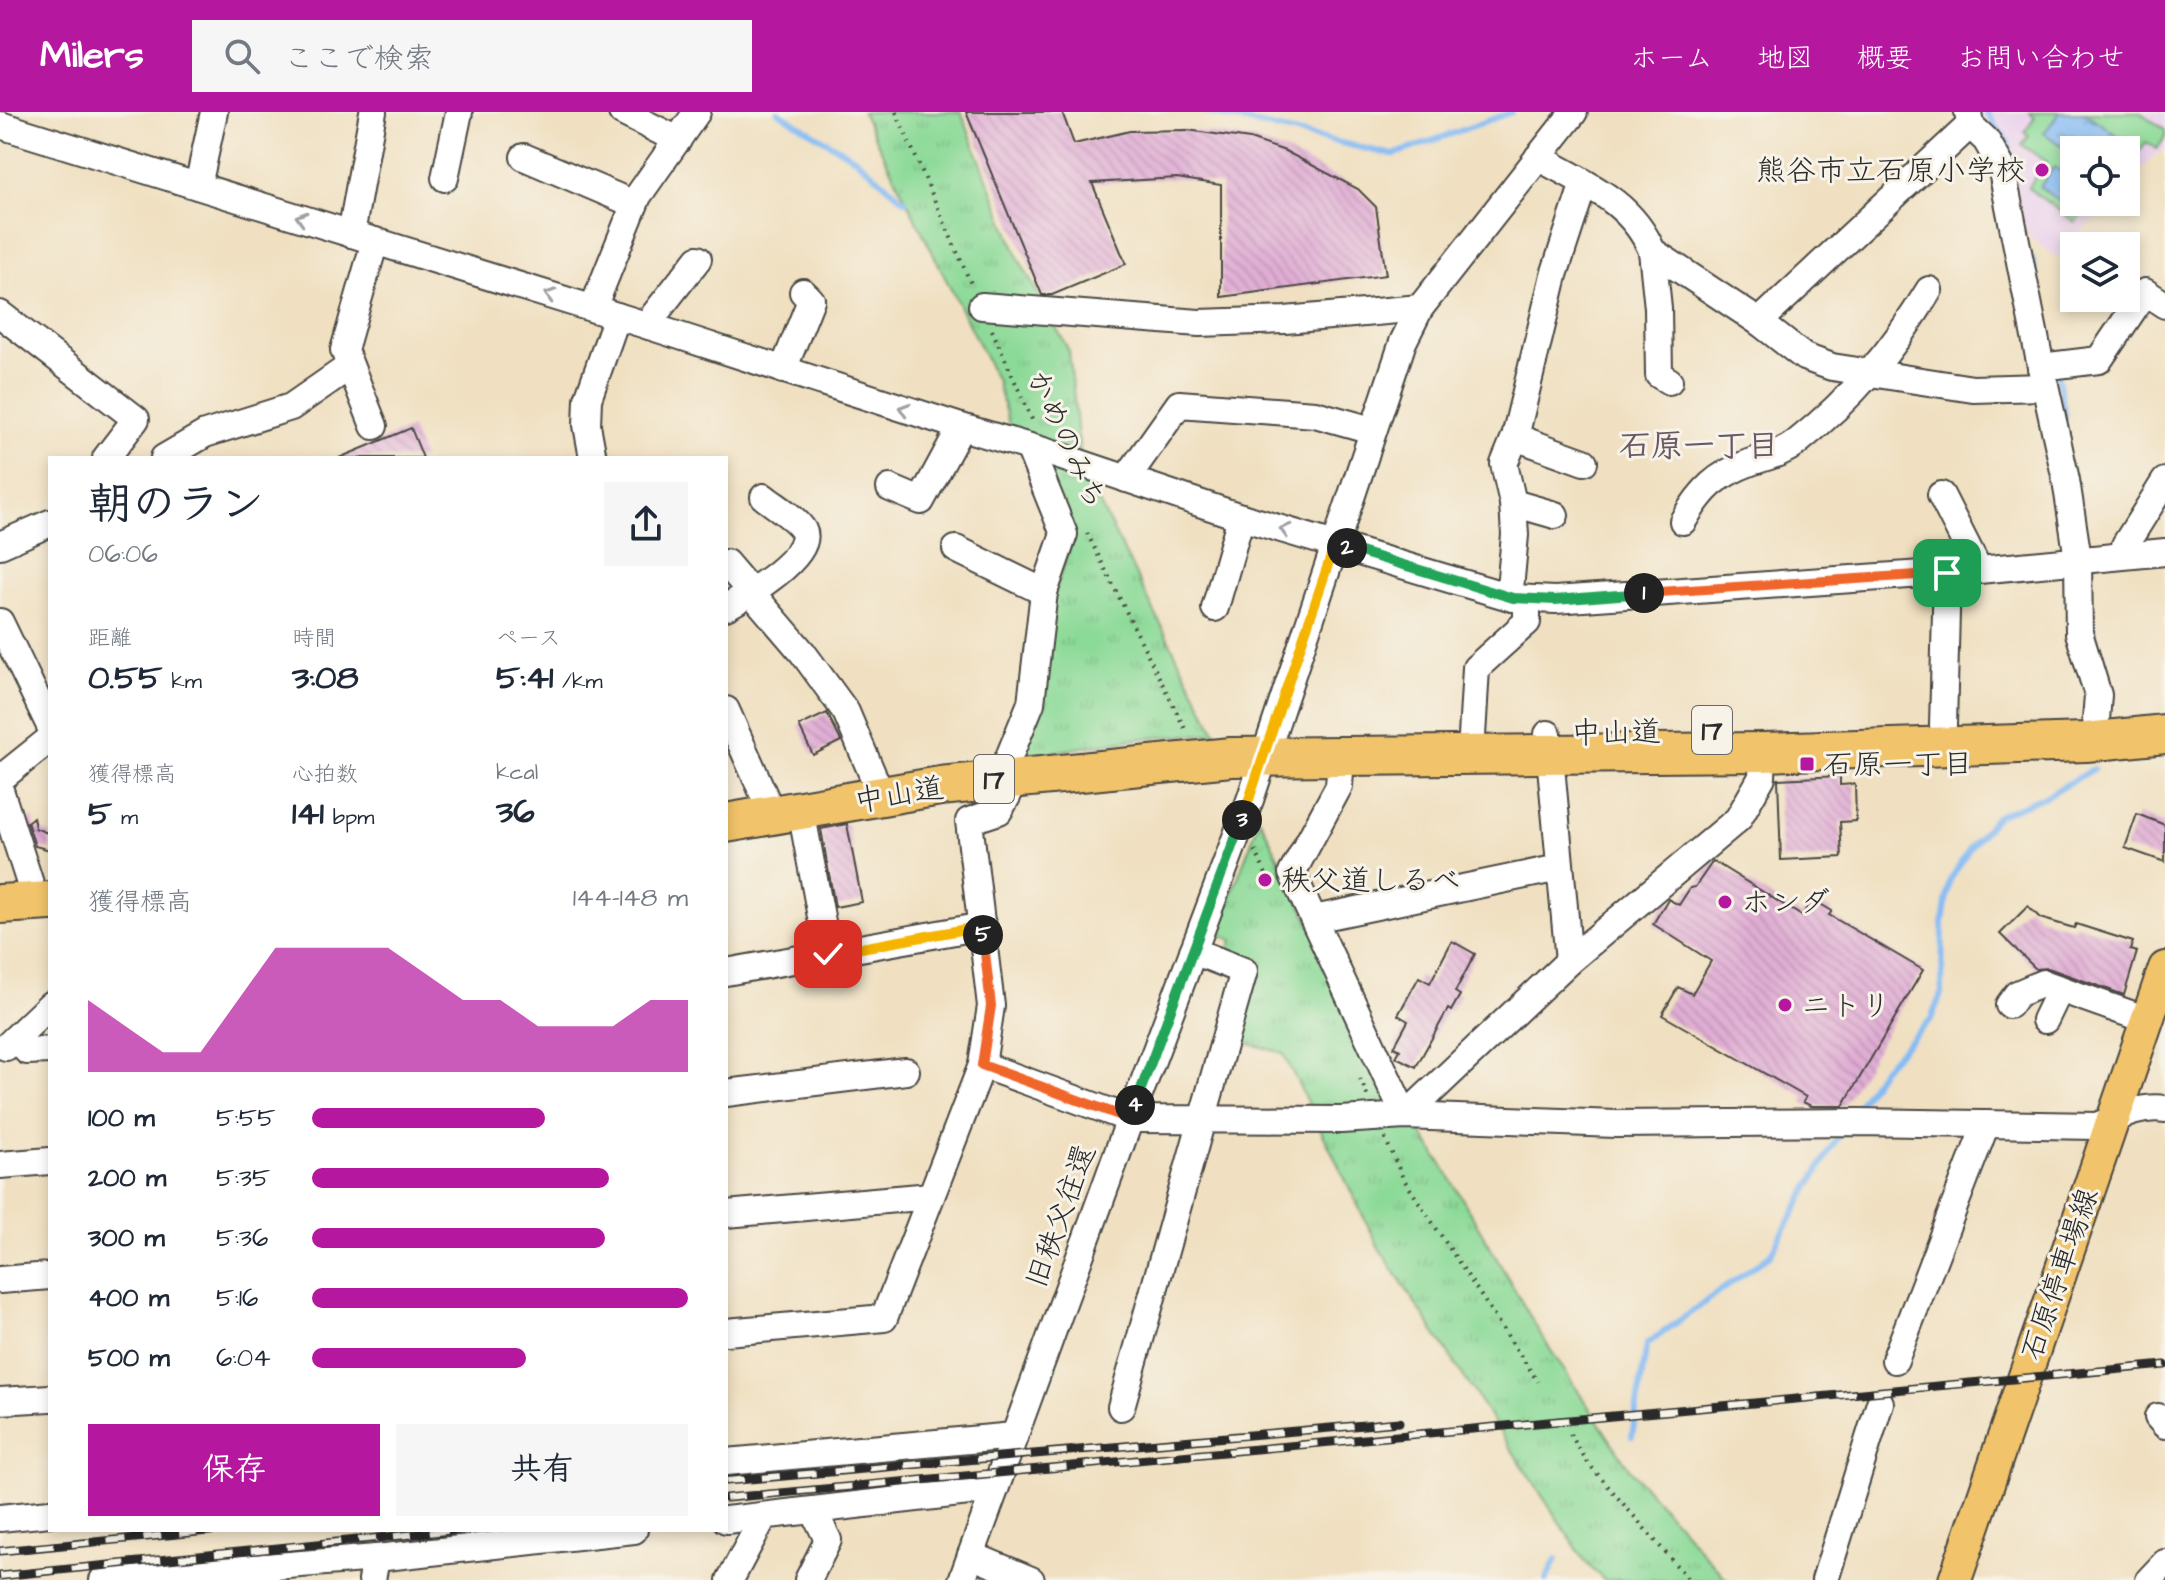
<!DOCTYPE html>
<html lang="ja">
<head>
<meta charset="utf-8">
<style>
  body { margin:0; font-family:"Architects Daughter","Klee One",sans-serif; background:#f6f6f7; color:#1f2937; height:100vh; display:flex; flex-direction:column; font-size:30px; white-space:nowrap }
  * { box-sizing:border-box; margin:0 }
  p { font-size:26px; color:#747a83 }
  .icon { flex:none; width:44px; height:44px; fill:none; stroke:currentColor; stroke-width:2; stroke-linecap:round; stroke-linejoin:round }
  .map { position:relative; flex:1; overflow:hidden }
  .drawer { position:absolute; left:48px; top:344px; width:680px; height:1076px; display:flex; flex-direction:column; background:#fff; border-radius:0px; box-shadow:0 4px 12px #0003 }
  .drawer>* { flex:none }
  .buttons { position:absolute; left:2060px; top:24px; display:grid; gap:16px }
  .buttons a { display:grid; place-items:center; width:80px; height:80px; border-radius:0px; background:#fff; box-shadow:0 4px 12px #0003; font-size:40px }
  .pin { position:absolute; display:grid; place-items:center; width:68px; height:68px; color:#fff; margin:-34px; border-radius:16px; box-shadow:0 4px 12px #0006 }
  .km { position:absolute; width:40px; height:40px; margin:-20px; border-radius:50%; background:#222; color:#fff; font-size:22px; line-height:40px; text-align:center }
  .round { display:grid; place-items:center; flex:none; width:84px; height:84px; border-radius:0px; background:#f6f6f7 }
  .overview { display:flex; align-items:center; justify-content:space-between; height:136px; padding:0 40px }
  h1 { font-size:44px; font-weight:700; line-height:60px }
  .figures { display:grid; grid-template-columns:repeat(3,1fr); gap:12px; height:136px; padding:8px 40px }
  .figures div { display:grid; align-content:center }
  .figures b { font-size:34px; font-weight:700 }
  .figures small { font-size:22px; font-weight:400 }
  .figures p { font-size:22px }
  .chart { height:224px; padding:16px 40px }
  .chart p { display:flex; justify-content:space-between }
  .chart svg { width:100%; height:144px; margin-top:8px; fill:#b5179e; opacity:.7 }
  .action { display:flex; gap:16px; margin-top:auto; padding:16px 40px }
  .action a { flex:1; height:92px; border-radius:0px; background:#b5179e; color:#fff; font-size:32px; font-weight:700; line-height:92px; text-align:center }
  .action a+a { background:#f6f6f7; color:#1f2937 }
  ul { padding:0 40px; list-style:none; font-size:26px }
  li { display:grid; grid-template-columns:128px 96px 1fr; align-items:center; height:60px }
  li i { height:20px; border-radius:10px; background:#b5179e }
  header { display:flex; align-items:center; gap:48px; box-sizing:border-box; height:112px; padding:0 40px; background:#b5179e; color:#fff }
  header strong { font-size:38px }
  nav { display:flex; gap:44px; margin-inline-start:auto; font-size:28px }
  .search { width:560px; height:72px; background:#f6f6f7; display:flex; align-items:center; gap:20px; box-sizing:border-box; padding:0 28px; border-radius:0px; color:#747a83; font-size:30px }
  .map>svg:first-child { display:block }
  .built { fill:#ead1ed }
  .grass { fill:url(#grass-tufts); stroke:#5c8262; stroke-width:2 }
  .pitch { fill:#8cda98; stroke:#5c8262; stroke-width:2 }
  .water { fill:url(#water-ripples); stroke:#587390; stroke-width:2 }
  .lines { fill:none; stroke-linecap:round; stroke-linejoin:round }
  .stream { stroke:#84bbf4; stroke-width:6 }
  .building { fill:url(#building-back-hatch) }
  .minor-casing { stroke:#494642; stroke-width:30 }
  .major-casing { stroke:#494642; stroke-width:36 }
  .highway-casing { stroke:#494642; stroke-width:42 }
  .path { stroke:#494642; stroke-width:4; stroke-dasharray:2 6; stroke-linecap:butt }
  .minor { stroke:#fff; stroke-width:26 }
  .major { stroke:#f1c36a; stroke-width:32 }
  .highway { stroke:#f1c36a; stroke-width:38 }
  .rail-casing { stroke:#2b2b2b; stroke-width:9 }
  .rail { stroke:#f7f3e8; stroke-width:6; stroke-dasharray:18; stroke-linecap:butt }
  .oneway { stroke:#a0a0a0 }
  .split-1-casing { stroke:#fff; stroke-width:16 }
  .split-2-casing { stroke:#fff; stroke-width:16 }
  .split-3-casing { stroke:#fff; stroke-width:16 }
  .split-4-casing { stroke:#fff; stroke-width:16 }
  .split-5-casing { stroke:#fff; stroke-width:16 }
  .split-6-casing { stroke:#fff; stroke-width:16 }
  .split-1 { stroke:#f0652b; stroke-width:10 }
  .split-2 { stroke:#22a559; stroke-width:10 }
  .split-3 { stroke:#f5b400; stroke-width:10 }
  .split-4 { stroke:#22a559; stroke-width:10 }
  .split-5 { stroke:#f0652b; stroke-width:10 }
  .split-6 { stroke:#f5b400; stroke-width:10 }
  .poi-dot { fill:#b5179e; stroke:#f7f3e8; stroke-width:3 }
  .labels { text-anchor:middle; stroke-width:6; stroke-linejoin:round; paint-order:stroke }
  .shield { fill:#f7f3e8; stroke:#686764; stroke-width:2 }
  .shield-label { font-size:28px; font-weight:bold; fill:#2b2b2b }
  .poi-label { font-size:30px; fill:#2b2b2b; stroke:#f7f3e8; text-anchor:start }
  .street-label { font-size:30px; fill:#2b2b2b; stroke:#f7f3e8 }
  .neighbourhood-label { font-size:32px; font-weight:bold; fill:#6a5866; stroke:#f7f3e8 }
</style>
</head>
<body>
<header>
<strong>Milers</strong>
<div class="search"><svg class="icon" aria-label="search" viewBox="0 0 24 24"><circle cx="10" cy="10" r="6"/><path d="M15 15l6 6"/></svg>ここで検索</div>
<nav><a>ホーム</a><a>地図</a><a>概要</a><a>お問い合わせ</a></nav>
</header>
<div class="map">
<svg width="2165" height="1468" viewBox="0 0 2165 1468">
  <defs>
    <pattern id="grass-tufts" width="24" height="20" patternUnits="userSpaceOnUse" patternTransform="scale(2)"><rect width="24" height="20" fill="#8cda98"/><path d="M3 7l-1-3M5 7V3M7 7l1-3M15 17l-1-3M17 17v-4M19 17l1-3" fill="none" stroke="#79bb83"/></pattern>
    <pattern id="water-ripples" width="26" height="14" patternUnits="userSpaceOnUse" patternTransform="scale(2)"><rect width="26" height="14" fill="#84bbf4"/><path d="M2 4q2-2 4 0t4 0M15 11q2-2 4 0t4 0" fill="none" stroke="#6c98c6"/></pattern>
    <pattern id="building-back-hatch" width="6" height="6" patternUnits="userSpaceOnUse" patternTransform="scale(2)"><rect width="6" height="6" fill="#e0add4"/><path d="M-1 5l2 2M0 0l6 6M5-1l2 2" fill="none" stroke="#c095b6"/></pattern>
  </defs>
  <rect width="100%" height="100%" fill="#f7f3e8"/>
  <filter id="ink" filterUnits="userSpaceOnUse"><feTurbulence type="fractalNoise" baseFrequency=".0125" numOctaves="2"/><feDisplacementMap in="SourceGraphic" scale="16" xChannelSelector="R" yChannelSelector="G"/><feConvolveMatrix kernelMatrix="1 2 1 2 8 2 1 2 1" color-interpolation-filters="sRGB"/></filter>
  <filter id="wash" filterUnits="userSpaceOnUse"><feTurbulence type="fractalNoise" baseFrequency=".006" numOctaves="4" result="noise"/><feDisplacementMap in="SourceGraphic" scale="32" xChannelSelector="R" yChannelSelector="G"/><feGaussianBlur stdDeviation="1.8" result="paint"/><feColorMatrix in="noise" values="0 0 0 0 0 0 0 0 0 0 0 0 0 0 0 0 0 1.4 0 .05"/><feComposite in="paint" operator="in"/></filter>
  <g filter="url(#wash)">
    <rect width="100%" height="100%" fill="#f0e0c1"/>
    <polygon class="built" points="1975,0 2165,0 2165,38 2155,43 2126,74 2126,38 2074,38 2074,90 2111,90 2056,145 2028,124 1998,19"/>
    <g class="grass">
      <polygon points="862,0 961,0 1020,149 1069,239 1080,343 1012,323 996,267"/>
      <polygon points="1035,337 1085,363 1216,621 1134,627 1015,646 1052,489 1072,428"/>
      <polygon points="1260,707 1377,952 1448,1062 1542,1225 1631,1359 1727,1468 1604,1468 1587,1452 1379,1136 1283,941 1228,926 1248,856 1226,847 1232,828 1217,821"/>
    </g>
    <polygon class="pitch" points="2029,0 2140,0 2165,18 2165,26 2157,37 2146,30 2126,58 2126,38 2074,38 2074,90 2090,90 2075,110 2028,76 2047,50 2022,33 2029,24 2025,20 2035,5"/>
    <g class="water">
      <polygon points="2060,0 2084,0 2131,33 2126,41 2126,38 2074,38 2074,43 2044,21"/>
      <polygon points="2054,55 2074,69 2074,90 2079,90 2073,99 2040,75"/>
    </g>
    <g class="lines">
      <g class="stream">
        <polyline points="778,0 856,47 905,89"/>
        <polyline points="1206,0 1393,43 1512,0"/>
        <polyline points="1986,0 2008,31 2012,50"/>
        <polyline points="2032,147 2054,245"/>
        <polyline points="2057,260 2065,304"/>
        <polyline points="2091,506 2096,534"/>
        <polyline points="1851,1003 1883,956 1931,907 1942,880 1943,811 1949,770 1970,736 1997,704 2046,684 2094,657"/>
        <polyline points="1632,1324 1647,1232 1770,1143 1841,1019"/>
        <polyline points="1546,1468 1556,1447"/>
      </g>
    </g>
    <g id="blocks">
      <g class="building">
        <polygon points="966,0 1062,0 1074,32 1130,19 1187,18 1250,27 1285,39 1358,77 1376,95 1386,163 1221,185 1221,73 1177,66 1092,71 1126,152 1052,183 1042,183"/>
        <polygon points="411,316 423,346 339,346"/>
        <polygon points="827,601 841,629 813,643 799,614"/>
        <polygon points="1840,664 1840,673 1855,672 1856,709 1840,710 1842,745 1781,748 1778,667"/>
        <polygon points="2137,702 2165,713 2165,750 2125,736"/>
        <polygon points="33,705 35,716 50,722 50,738 35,734 27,710"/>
        <polygon points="847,712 862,790 835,795 821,717"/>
        <polygon points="1713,749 1802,804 1812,787 1832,799 1829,803 1923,858 1843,994 1811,994 1803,990 1806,985 1662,903 1678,875 1692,882 1711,849 1653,812 1668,787 1679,793 1690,776 1695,775"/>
        <polygon points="2028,794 2040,806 2074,816 2076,812 2133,830 2130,838 2137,840 2124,883 2048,856 2036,857 2000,822"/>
        <polygon points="1452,829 1475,842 1455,880 1460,883 1451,899 1448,897 1416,955 1396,945 1400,938 1394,935 1408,909 1398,903 1419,865 1430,871"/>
      </g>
    </g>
  </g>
  <g filter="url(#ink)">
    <use href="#blocks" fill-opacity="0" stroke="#494642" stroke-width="2"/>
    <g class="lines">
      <defs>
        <g id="minor">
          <polyline points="622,0 678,28"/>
          <polyline points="1968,0 1970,13 1986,28 2001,54 2041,255 2066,368 2078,447 2079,521 2098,583 2096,608"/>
          <polyline points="0,13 649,214 961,315 1047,340 1241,405 1513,486 1555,488 1979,458 2165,440"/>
          <polyline points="524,45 634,92"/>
          <path d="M 1538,45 C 1583,71 1631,88 1652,139 L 1759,210 L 1804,245 L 1832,255 L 1973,277 L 2045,275"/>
          <polyline points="445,66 459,0"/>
          <polyline points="198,74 214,0"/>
          <polyline points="351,122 373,0"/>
          <polyline points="1652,139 1658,196 1659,263 1669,269"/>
          <polyline points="982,194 1199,211 1285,208 1420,196"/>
          <polyline points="593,196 638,84 697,0"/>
          <polyline points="0,202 136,307 106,346"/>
          <polyline points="1759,210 1970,13"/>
          <polyline points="649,214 651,207 698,147"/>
          <polyline points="2041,255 2099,248 2145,180 2165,193"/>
          <polyline points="783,258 811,188 803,180"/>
          <polyline points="374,314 344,238 375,129"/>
          <polyline points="1515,325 1584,350"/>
          <polyline points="1029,335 1064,422 1044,480"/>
          <polyline points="164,346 205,322 291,295 350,254"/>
          <polyline points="593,346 587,313 588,287 617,204"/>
          <polyline points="1126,367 1179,292 1315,302 1372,318"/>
          <polyline points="890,376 921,389 961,315"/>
          <polyline points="1941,383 1979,458"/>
          <polyline points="1513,391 1555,403"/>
          <path d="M 1683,409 C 1702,377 1716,363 1751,350 C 1768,344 1782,342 1796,331 C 1852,286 1893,239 1929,178"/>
          <polyline points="0,433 50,411"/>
          <polyline points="956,437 1044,480 1031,591 1000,667"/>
          <polyline points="2125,443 2125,433 2165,369"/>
          <polyline points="726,451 803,541 846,600 882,685"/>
          <polyline points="1513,486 1510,477 1515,423 1513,391 1504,352 1515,325 1554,163 1584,71"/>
          <path d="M 726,495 C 744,485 816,443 803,418 C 796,406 775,394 764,385"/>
          <polyline points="1215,496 1241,405"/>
          <polyline points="0,510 50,614"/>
          <polyline points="726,598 767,690 770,703"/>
          <polyline points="1943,613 1947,461"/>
          <polyline points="1548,622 1569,849"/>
          <polyline points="1472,624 1476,556 1527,510 1527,487"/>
          <polyline points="1341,644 1339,674 1292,761 1405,1004 1569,849 1738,707 1762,665 1763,640"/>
          <polyline points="0,667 50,627"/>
          <polyline points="0,678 36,790"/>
          <polyline points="801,698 828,842"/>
          <polyline points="1314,807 1559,756"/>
          <polyline points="726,860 983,814"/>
          <polyline points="2009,893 2017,882 2043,871 2147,908"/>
          <polyline points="2045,908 2060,877"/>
          <polyline points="6,935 50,893"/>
          <polyline points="27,939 50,938"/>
          <path d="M 982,953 L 1130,1007 L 1341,1008 L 1405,1004 L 1616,1012 L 1858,1010 L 2097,1014 C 2118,1005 2141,993 2165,997"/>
          <polyline points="726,981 906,959"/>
          <polyline points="0,1053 50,1049"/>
          <polyline points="726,1102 931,1084"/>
          <polyline points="0,1168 50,1164"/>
          <polyline points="726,1220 884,1206 982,953 991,894 969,709 999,699 1008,683 1006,666"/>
          <polyline points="1895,1248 1986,1012"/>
          <polyline points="0,1289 50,1286"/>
          <polyline points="1121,1295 1244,859 1193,839"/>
          <polyline points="2158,1305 2165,1313"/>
          <polyline points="726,1350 1014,1324"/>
          <polyline points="0,1406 50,1401"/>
          <polyline points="726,1408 995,1377"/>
          <polyline points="971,1443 1031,1468"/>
          <polyline points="376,1446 634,1418"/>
          <polyline points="103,1468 376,1446 372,1468"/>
          <polyline points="730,1468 764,1404"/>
          <polyline points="808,1468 828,1428 814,1399"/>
          <polyline points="962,1468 1130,1007 1250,688 1403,230 1420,196 1574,0"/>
          <polyline points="1825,1468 1880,1291"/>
          <polyline points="2149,1468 2165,1451"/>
        </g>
        <polyline id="major" points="1955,1468 2165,856"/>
        <g id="highway">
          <polyline points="726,711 940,674 1231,645 1763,640 2086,630 2165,622"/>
          <polyline points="0,792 50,789"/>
        </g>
      </defs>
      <use href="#minor" class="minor-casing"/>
      <use href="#major" class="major-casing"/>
      <use href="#highway" class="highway-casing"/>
      <g class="path">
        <polyline points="896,0 972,174"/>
        <polyline points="992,218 1034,312"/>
        <polyline points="1087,421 1187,621"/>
        <polyline points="1255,738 1268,767"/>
        <polyline points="1360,967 1368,985"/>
        <polyline points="1385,1026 1403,1066 1538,1270"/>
        <polyline points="1570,1322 1588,1351 1689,1468"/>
      </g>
      <use href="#minor" class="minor"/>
      <use href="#major" class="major"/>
      <use href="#highway" class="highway"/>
      <defs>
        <g id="rail">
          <polyline points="726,1369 1399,1310"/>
          <polyline points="726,1386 2165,1253"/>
          <polyline points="0,1439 219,1418"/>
          <polyline points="0,1464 456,1418"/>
        </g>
      </defs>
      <use href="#rail" class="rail-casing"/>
      <use href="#rail" class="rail"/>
    </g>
    <defs><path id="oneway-chevron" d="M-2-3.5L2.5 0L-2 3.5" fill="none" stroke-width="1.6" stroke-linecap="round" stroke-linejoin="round" transform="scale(2)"/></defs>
    <g class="oneway">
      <use href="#oneway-chevron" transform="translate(301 106) rotate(-163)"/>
      <use href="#oneway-chevron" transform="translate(550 183) rotate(-163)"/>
      <use href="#oneway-chevron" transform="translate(904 297) rotate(-162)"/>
      <use href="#oneway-chevron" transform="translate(1285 418) rotate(-164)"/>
    </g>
  </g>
  <g class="lines" filter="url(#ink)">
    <defs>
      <polyline id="split-1" points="1644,481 1947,461"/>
      <polyline id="split-2" points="1347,436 1513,486 1555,488 1644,481"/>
      <polyline id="split-3" points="1242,708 1335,432 1347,436"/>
      <polyline id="split-4" points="1135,993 1242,708"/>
      <polyline id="split-5" points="983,823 991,894 982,953 1130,1007 1135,993"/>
      <polyline id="split-6" points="828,842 983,814 983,823"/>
    </defs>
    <use href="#split-1" class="split-1-casing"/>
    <use href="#split-2" class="split-2-casing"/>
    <use href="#split-3" class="split-3-casing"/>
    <use href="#split-4" class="split-4-casing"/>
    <use href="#split-5" class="split-5-casing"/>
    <use href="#split-6" class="split-6-casing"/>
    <use href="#split-1" class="split-1"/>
    <use href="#split-2" class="split-2"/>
    <use href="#split-3" class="split-3"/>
    <use href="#split-4" class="split-4"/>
    <use href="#split-5" class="split-5"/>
    <use href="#split-6" class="split-6"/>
  </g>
  <g class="poi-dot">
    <circle cx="2042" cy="58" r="8"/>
    <rect x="1799" y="644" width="16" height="16" rx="4"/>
    <circle cx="1265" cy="768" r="8"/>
    <circle cx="1725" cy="790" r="8"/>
    <circle cx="1785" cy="893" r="8"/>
  </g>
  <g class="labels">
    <g class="shield">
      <rect x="1692" y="594" width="40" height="48" rx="6"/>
      <rect x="974" y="643" width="40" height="48" rx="6"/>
    </g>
    <g class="shield-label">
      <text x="1712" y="628">17</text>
      <text x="994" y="677">17</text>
    </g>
    <g class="poi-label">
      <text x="2026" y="68" text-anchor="end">熊谷市立石原小学校</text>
      <text x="1823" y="662">石原一丁目</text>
      <text x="1281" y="778">秩父道しるべ</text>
      <text x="1741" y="800">ホンダ</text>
      <text x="1801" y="903">ニトリ</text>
    </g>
    <g class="street-label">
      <text transform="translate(1067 327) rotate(65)" y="10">かめのみち</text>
      <text transform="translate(1616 620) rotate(-1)" y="10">中山道</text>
      <text transform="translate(899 682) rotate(-9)" y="10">中山道</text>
      <text transform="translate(1060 1104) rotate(-70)" y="10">旧秩父往還</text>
      <text transform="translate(2059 1162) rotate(-71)" y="10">石原停車場線</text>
    </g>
    <g class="neighbourhood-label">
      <text x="1699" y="344">石原一丁目</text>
    </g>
  </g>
</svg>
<div class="buttons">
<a><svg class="icon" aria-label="locate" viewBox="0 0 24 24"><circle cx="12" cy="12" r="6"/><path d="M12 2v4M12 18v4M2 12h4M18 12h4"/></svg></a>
<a><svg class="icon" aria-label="layers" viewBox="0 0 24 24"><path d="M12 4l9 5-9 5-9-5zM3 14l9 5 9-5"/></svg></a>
</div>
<div class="pin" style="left:1947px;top:461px;background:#1e9e55"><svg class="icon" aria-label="arrive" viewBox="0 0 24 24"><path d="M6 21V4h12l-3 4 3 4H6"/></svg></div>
<div class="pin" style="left:828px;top:842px;background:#d93025"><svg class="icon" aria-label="check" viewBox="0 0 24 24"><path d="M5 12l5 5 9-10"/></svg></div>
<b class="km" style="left:1644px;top:481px">1</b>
<b class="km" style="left:1347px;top:436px">2</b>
<b class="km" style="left:1242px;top:708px">3</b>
<b class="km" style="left:1135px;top:993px">4</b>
<b class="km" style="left:983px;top:823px">5</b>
<section class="drawer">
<div class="overview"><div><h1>朝のラン</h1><p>06:06</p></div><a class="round"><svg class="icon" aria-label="share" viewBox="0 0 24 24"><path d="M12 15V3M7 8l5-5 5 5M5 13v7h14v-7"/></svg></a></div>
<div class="figures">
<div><p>距離</p><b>0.55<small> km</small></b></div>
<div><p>時間</p><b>3:08</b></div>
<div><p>ペース</p><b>5:41<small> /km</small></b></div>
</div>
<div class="figures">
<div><p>獲得標高</p><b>5<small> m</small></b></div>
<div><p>心拍数</p><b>141<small> bpm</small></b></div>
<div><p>kcal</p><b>36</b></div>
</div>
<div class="chart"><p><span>獲得標高</span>144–148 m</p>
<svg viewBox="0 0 160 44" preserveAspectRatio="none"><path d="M0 44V22L10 30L20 38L30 38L40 22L50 6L60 6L70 6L80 6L90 14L100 22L110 22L120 30L130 30L140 30L150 22L160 22V44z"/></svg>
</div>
<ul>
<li><b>100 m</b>5:55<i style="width:62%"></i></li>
<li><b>200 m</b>5:35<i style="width:79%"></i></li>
<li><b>300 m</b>5:36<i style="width:78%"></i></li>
<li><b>400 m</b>5:16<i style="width:100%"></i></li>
<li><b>500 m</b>6:04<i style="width:57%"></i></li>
</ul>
<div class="action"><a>保存</a><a>共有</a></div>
</section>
</div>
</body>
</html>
